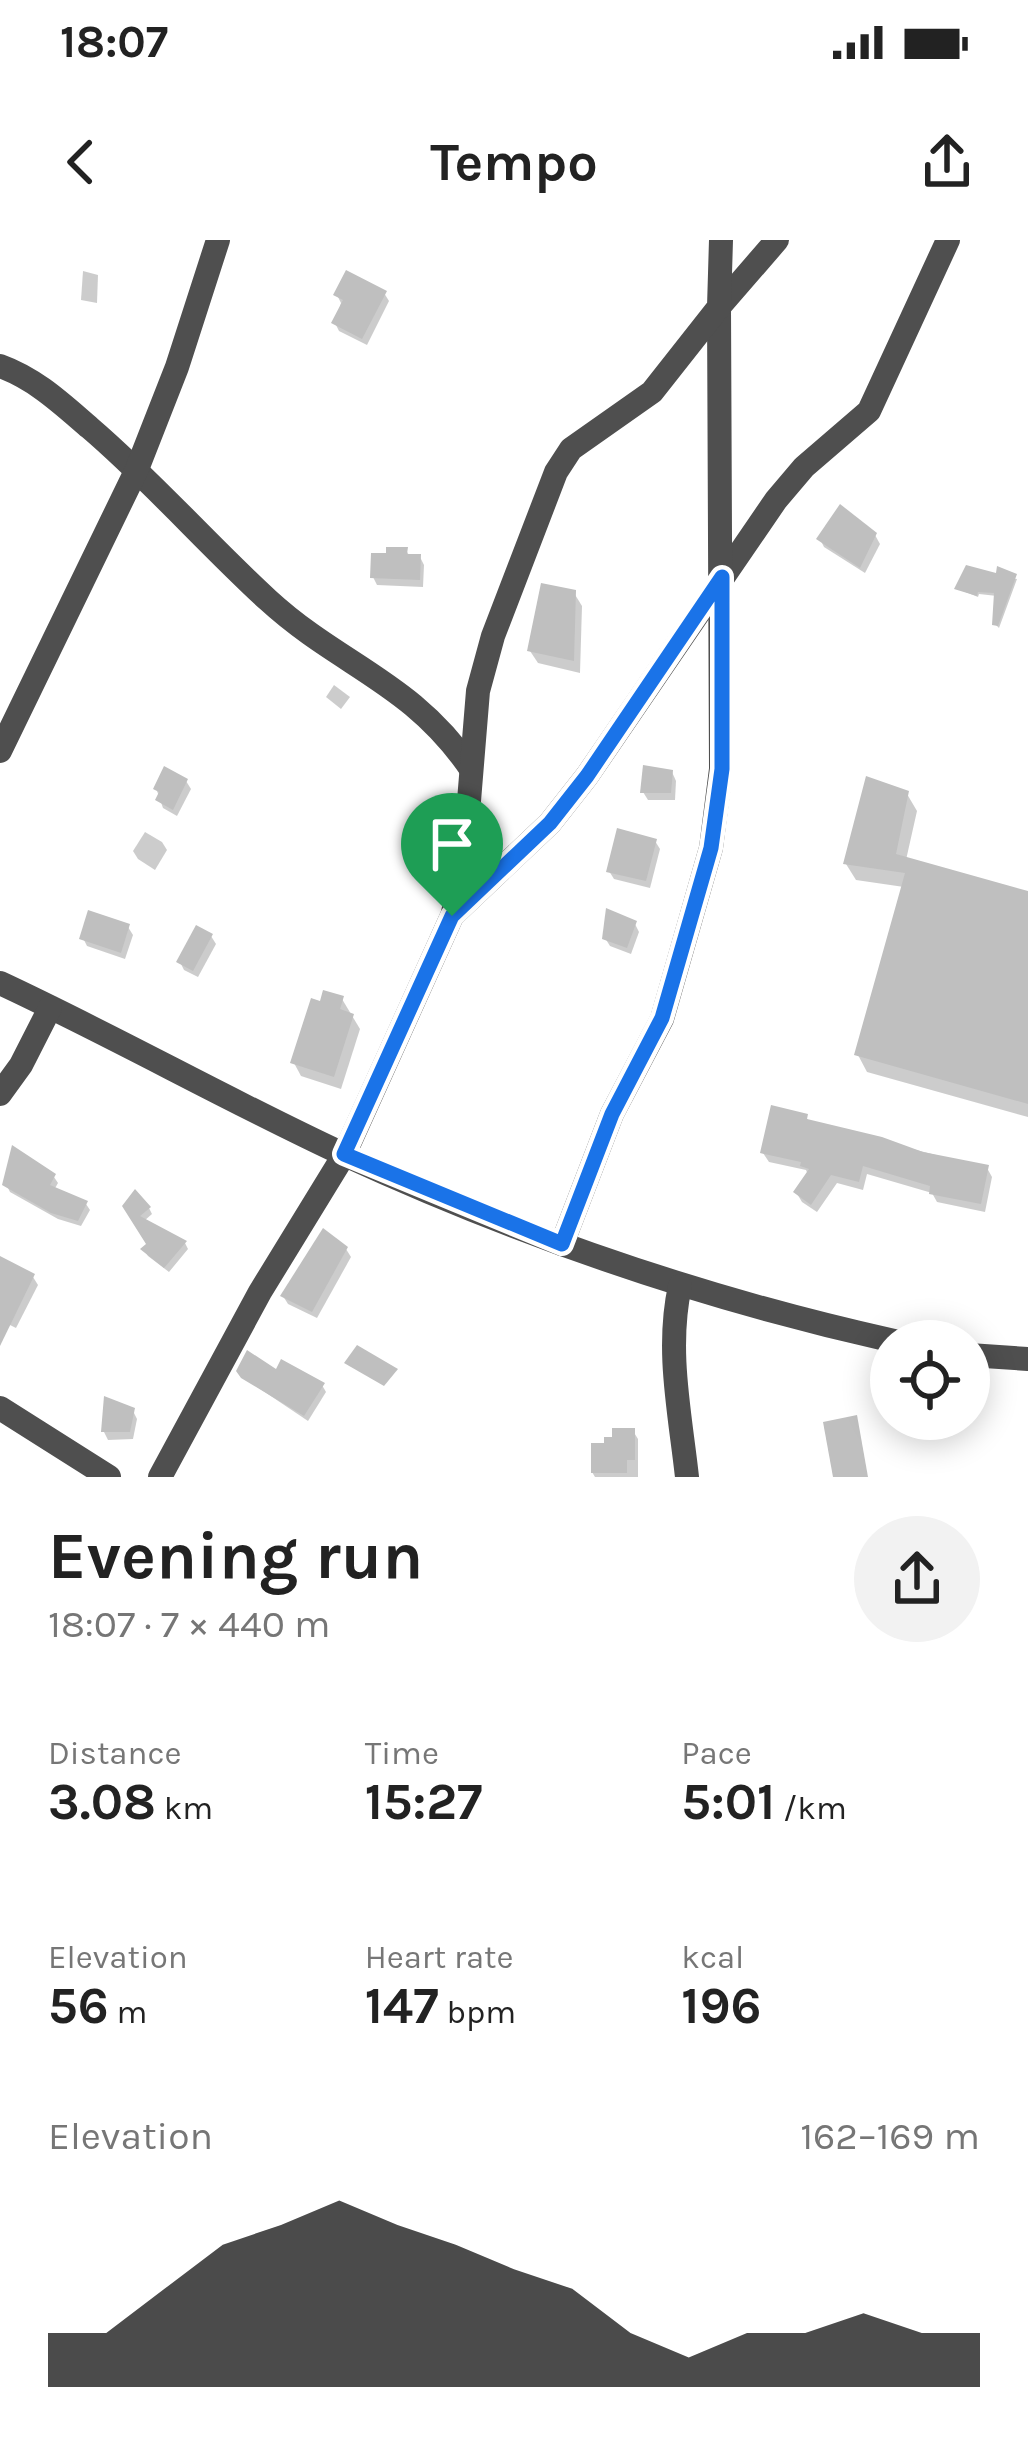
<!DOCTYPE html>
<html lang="en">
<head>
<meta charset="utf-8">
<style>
  body { margin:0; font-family:Karla,sans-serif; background:#f2f2f2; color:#222; height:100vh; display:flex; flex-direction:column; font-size:45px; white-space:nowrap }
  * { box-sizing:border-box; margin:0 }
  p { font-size:39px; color:#767676 }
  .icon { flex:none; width:66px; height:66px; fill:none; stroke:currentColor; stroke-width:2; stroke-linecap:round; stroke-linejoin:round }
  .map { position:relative; height:1237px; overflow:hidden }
  .details { display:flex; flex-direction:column; background:#fff; flex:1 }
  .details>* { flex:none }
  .buttons { position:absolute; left:870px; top:1080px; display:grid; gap:24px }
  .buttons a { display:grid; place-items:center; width:120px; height:120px; border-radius:50%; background:#fff; box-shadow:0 6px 30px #0003; font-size:60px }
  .pin { position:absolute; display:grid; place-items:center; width:102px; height:102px; color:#fff; margin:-123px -51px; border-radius:50% 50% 50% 0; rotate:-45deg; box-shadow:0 0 12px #0007 }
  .pin .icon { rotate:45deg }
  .round { display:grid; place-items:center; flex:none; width:126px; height:126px; border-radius:63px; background:#f2f2f2 }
  .head { display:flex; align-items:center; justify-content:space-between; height:204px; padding:0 48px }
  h1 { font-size:66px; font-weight:700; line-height:90px }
  .figures { display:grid; grid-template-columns:repeat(3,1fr); gap:18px; height:204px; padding:12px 48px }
  .figures div { display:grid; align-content:center }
  .figures b { font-size:51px; font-weight:700 }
  .figures small { font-size:33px; font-weight:400 }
  .figures p { font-size:33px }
  .chart { height:336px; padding:24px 48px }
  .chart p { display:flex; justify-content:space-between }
  .chart svg { width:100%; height:216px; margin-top:12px; fill:#000; opacity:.7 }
  .status { display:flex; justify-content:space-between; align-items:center; height:84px; padding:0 60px; background:#fff; direction:ltr }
  .status svg { height:33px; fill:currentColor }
  header { display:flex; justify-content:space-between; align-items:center; height:156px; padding:0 48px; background:#fff; font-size:54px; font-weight:700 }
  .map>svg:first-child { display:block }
  .shadow { fill:#0003 }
  .building { fill:#bfbfbf }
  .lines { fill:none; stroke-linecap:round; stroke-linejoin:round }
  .minor { stroke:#4f4f4f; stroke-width:24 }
  .route-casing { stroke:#fff; stroke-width:24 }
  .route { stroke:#1a73e8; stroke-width:15 }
</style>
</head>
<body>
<div class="status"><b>18:07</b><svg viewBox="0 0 49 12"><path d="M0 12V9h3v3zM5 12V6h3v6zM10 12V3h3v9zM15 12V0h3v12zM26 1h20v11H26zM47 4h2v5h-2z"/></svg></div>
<header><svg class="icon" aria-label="back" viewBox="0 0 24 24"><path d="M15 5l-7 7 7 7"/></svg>Tempo<svg class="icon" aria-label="share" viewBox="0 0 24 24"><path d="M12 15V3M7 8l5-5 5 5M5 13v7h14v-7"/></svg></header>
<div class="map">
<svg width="1028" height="1237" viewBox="0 0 1028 1237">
  <rect width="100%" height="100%" fill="#fff"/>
  <g class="shadow">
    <polygon points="83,31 98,35 97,63 81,60"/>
    <polygon points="384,53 389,61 367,105 339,91 335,83 341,63 337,55"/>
    <polygon points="875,295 880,304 865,333 824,307 820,299"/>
    <polygon points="406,310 410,317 420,317 424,325 423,347 377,345 373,337"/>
    <polygon points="999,336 1017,339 999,388 995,384 997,356 979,354 978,357 958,349"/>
    <polygon points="574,353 582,366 580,433 538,423 530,411"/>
    <polygon points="334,445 350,457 341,469 326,457"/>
    <polygon points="672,532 676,541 675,560 648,560 643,552"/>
    <polygon points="186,541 191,549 177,576 163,568 156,548"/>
    <polygon points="907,554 917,571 906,620 1028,655 1028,877 867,832 858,815 904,647 856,640 846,624"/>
    <polygon points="145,592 162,602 167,610 155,630 138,619 133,611"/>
    <polygon points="655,601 660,609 650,648 614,639 609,631"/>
    <polygon points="635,684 639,692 631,714 610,706 605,698"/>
    <polygon points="128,687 133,695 125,719 87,706 83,698"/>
    <polygon points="211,696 216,704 198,737 184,730 180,722"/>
    <polygon points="342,759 360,789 341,849 301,836 294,823"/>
    <polygon points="806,877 810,883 987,928 992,937 985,972 937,962 932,953 867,934 863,950 837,943 817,972 802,962 796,952 808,935 806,930 769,922 763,913"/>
    <polygon points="54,937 58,943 54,950 86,964 90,970 81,986 58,979 10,952 6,944"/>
    <polygon points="126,966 149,968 152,974 144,981 185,1003 188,1009 169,1032 148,1016 144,1010 150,1005"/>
    <polygon points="346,1009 351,1017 317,1078 288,1064 283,1056"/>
    <polygon points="0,1019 33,1037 38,1045 16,1088 0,1080"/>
    <polygon points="277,1133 322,1145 326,1152 308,1181 244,1138"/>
    <polygon points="133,1171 137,1179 133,1199 108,1200 104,1192"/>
    <polygon points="633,1191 638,1199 638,1237 595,1237 592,1232 607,1206"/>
  </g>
  <g class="building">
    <polygon points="346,30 387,51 362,99 331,83 343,60 333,55"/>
    <polygon points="840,264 877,293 860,328 816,299"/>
    <polygon points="386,307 408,307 407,314 421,314 420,340 370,338 371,313 386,313"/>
    <polygon points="966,325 996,333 997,326 1017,334 998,386 992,385 994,353 978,352 977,356 954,349"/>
    <polygon points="541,343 576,350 574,421 527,411"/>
    <polygon points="643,525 673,530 671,553 640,553"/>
    <polygon points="164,526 188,539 173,570 155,560 159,552 153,549"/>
    <polygon points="866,536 909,551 896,614 1028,651 1028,864 854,815 905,633 843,624"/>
    <polygon points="617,588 657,599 646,641 606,632"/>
    <polygon points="606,668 637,681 627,708 602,699"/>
    <polygon points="88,670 130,684 121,713 79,699"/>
    <polygon points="196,685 213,694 193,731 176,722"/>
    <polygon points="323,750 344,756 340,769 354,774 334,837 290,823 311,758 320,761"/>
    <polygon points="771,865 808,874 807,879 882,897 923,912 989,925 981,964 929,954 930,946 863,926 859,942 831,935 811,965 793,952 809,929 800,926 801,922 760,913"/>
    <polygon points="12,905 56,934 50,945 88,961 78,981 51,973 2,945"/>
    <polygon points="135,949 151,967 140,976 187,1001 164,1028 140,1009 146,1004 122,966"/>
    <polygon points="323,988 348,1007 312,1072 280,1056"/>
    <polygon points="0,1016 35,1034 0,1106"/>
    <polygon points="357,1105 398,1129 384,1146 344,1123"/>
    <polygon points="247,1110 276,1129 281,1119 325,1143 304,1176 241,1138 236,1131"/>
    <polygon points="104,1156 135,1168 130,1192 101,1192"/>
    <polygon points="857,1175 868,1237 833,1237 823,1182"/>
    <polygon points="612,1188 635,1188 635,1220 627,1220 627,1233 591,1233 591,1203 604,1203 604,1197 612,1197"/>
  </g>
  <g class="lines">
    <g class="minor">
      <path d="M 0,126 C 36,139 62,164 90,188 C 153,242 207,304 268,360 C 340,426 412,442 471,529"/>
      <polyline points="0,511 137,229 177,127 218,0"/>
      <polyline points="455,673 550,583 587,536 776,260 804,227 869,171 948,0"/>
      <path d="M 0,743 C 116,797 227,860 343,914 C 519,995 705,1059 894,1101"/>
      <polyline points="0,854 21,825 50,768"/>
      <polyline points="562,1004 612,874 662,779 711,608 721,529 719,67 777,0"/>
      <path d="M 680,1046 C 666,1109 680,1173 687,1237"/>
      <polyline points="969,1115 1028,1119"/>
      <polyline points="0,1168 109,1237"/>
      <polyline points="160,1237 260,1052 344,915 452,676 463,634 478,451 493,396 556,232 571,209 652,152 719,67 721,0"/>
    </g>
  </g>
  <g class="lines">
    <defs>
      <polygon id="route" points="722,337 722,529 711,608 662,778 612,874 562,1004 344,914 452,676 550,583 587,536"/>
    </defs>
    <use href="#route" class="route-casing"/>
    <use href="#route" class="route"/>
  </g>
</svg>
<div class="buttons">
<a><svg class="icon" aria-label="locate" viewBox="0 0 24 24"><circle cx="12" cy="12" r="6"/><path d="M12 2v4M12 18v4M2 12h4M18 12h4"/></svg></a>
</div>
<div class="pin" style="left:452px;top:676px;background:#1e9e55"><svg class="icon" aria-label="arrive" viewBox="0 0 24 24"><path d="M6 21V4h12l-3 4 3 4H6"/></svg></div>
</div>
<section class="details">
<div class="head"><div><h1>Evening run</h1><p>18:07 · 7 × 440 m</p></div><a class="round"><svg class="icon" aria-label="share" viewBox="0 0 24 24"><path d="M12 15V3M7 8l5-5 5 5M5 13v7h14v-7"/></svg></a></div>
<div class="figures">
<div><p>Distance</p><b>3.08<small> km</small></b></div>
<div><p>Time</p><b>15:27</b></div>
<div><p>Pace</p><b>5:01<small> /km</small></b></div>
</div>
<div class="figures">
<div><p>Elevation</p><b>56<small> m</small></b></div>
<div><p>Heart rate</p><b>147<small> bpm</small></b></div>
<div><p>kcal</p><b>196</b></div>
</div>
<div class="chart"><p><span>Elevation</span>162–169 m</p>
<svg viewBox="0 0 160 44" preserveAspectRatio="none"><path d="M0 44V33L10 33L20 24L30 15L40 11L50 6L60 11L70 15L80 20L90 24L100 33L110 38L120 33L130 33L140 29L150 33L160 33V44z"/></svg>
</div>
</section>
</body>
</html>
